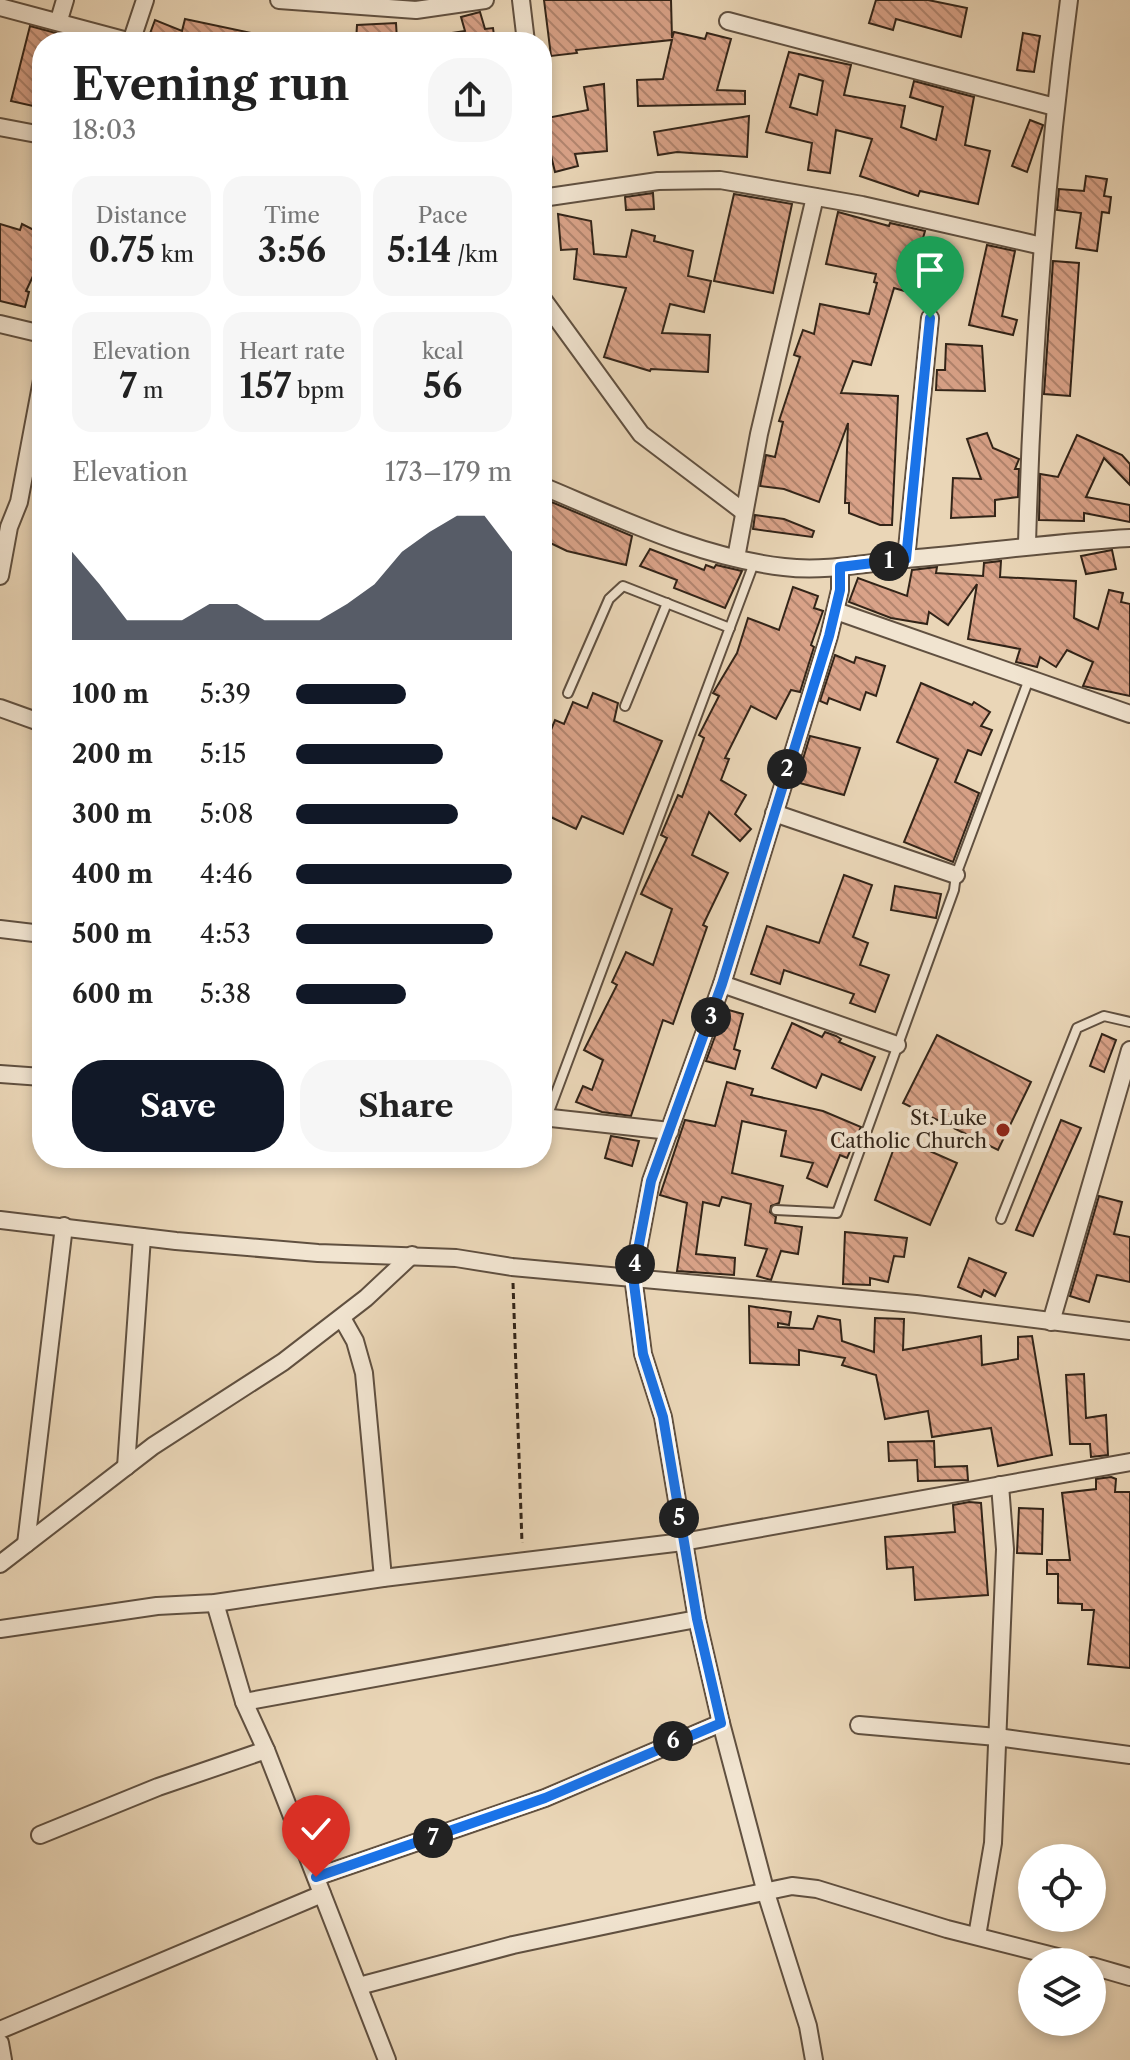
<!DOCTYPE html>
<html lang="en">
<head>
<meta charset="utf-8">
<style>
  body { margin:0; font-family:"Libre Caslon Text",serif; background:#f6f6f6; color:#222; height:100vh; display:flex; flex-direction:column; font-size:30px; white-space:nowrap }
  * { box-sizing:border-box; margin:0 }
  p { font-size:26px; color:#767676 }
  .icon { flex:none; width:44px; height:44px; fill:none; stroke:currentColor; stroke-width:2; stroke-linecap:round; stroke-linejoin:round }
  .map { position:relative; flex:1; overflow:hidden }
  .details { position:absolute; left:32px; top:32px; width:520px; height:1136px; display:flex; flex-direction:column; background:#fff; border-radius:32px; box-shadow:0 4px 12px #0003 }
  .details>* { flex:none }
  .buttons { position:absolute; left:1018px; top:1844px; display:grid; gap:16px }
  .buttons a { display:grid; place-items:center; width:88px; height:88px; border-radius:50%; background:#fff; box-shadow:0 4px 12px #0003; font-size:40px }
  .pin { position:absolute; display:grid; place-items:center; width:68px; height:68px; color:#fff; margin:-82px -34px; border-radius:50% 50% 50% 0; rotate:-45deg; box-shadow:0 0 8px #0007 }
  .pin .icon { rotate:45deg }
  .km { position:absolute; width:40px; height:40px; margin:-20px; border-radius:50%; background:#222; color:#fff; font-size:22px; line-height:40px; text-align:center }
  .round { display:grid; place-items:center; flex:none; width:84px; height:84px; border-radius:32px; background:#f6f6f6 }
  .head { display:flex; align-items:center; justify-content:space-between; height:136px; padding:0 40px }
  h1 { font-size:44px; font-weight:800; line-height:60px }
  .metrics { display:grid; grid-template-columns:repeat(3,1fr); gap:12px; height:136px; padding:8px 40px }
  .metrics div { display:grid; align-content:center; border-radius:20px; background:#f6f6f6; text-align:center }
  .metrics b { font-size:34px; font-weight:800 }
  .metrics small { font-size:22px; font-weight:400 }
  .metrics p { font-size:22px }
  .chart { height:224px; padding:16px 40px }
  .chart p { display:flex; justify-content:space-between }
  .chart svg { width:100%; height:144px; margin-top:8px; fill:#111827; opacity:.7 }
  .cta { display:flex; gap:16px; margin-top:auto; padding:16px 40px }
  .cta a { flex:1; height:92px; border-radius:32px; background:#111827; color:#fff; font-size:32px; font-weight:800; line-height:92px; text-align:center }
  .cta a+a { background:#f6f6f6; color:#222 }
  ul { padding:0 40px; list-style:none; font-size:26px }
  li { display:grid; grid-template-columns:128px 96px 1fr; align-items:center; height:60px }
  li i { height:20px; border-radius:10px; background:#111827 }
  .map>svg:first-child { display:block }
  .building { fill:url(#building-back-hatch); stroke:#322418; stroke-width:2; fill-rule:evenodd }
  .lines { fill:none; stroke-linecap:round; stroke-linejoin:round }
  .lane-casing { stroke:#605040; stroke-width:12 }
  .street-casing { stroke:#605040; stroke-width:20 }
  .path { stroke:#322418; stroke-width:3; stroke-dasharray:6 4; stroke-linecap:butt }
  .lane { stroke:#f1e4d0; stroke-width:8 }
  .street { stroke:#f1e4d0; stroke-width:16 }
  .route-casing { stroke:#fff; stroke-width:16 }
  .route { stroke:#1a73e8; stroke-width:10 }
  .poi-dot { fill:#8f2418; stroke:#f1e4d0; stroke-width:3 }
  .labels { text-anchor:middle; stroke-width:8; stroke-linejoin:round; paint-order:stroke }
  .poi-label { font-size:20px; fill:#322418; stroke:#f1e4d0; text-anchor:end }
</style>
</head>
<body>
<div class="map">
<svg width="1130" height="2060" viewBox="0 0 1130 2060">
  <defs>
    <pattern id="building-back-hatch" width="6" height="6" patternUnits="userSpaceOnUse" patternTransform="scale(2)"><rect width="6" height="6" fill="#d9a288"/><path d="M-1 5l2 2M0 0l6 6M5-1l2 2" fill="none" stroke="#b1846e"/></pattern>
  </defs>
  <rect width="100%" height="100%" fill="#ead6b7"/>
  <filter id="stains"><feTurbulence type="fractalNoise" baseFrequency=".0025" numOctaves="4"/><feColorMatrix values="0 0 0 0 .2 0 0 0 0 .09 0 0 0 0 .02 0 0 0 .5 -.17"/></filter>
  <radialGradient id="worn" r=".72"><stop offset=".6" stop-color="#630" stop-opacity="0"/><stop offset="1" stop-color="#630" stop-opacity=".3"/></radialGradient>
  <g class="building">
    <polygon points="544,0 671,0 672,38 674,32 705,39 707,33 731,39 717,90 745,91 745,104 638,106 637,80 663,79 672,40 576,50 577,53 551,56"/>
    <polygon points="876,0 928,0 967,8 961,37 896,19 893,30 869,23"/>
    <polygon points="480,12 485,29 493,28 495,42 451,42 451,33 465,31 461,17"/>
    <polygon points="185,19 266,36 265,42 155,42 148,39 155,20 182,31"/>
    <polygon points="396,23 397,40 356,42 357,25"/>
    <polygon points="30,26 78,39 42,42 42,108 11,101"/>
    <polygon points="1023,33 1040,36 1034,72 1017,70"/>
    <path d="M 789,52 L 851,65 L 844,95 L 905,106 L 901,127 L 936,140 L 943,107 L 910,97 L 914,81 L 974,97 L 965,145 L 990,151 L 978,204 L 920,191 L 918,196 L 860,176 L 872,139 L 836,130 L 830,173 L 808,170 L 812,143 L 766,132 ZM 799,74 L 823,81 L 817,115 L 790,107 Z"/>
    <polygon points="604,84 607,151 575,154 578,166 555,172 542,119 588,110 584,87"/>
    <polygon points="749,116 747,157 677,152 658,155 654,132"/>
    <polygon points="1030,120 1043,125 1027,172 1012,166"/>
    <polygon points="1086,176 1107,179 1104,196 1111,197 1109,213 1102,212 1097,251 1076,248 1081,213 1057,210 1059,189 1084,191"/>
    <polygon points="653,193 654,209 626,210 625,197"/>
    <polygon points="734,194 792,204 773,293 714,281"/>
    <polygon points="838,212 889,226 890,223 925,231 919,252 941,259 929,298 894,288 871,365 853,361 841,393 898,396 892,525 880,525 849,513 849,503 845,503 848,423 819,502 784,489 760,486 766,455 775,457 783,422 779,421 800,357 794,355 803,330 814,334 820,304 869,314 877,283 874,282 876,274 826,264"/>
    <polygon points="558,214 591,221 594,254 626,257 632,230 655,236 654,241 693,251 688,276 711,281 704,312 670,304 662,333 710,335 708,372 651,369 650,371 604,357 626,288 574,279 577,249 561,250"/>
    <polygon points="0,224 20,230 22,224 42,234 42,257 26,291 29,292 25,307 0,301"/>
    <polygon points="987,245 1015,251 1002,316 1017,320 1013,335 969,325"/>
    <polygon points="1053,261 1079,263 1070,396 1044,394"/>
    <polygon points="946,344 982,346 985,391 936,390 937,370 945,370"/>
    <polygon points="987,433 993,448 1019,459 1015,469 1019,469 1018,497 995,500 995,516 951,518 953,478 981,479 967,439"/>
    <polygon points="1077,435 1122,455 1130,464 1130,485 1104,458 1086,497 1130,505 1130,522 1084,513 1084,521 1039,520 1040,474 1058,477"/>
    <polygon points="542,498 632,536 626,565 567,551 542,539"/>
    <polygon points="755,515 784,519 814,531 812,537 753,529"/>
    <polygon points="650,549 704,570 706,565 714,568 716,565 742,571 725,608 674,588 677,580 640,566"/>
    <polygon points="1112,550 1116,569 1086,574 1081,556"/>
    <polygon points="1001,561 1000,577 1076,581 1074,618 1098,629 1109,590 1123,593 1121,602 1130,604 1130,696 1083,686 1093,662 1067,650 1056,667 1040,657 1037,667 1016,662 1020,649 968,639 977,584 948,625 929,612 927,624 891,618 849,602 858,578 907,596 912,570 937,567 936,573 983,576 984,563"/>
    <polygon points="793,587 818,596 814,608 823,611 811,645 814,647 800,692 791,690 776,719 751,706 725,758 729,759 721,780 746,795 735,814 751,829 740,841 709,812 692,855 728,873 703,925 707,927 673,1024 663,1020 631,1116 602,1112 576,1102 583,1086 592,1090 603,1060 584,1050 617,985 612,982 626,952 653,965 672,909 641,894 667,838 661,835 678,795 682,797 704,738 699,735 719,696 713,693 737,653 748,618 779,630"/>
    <polygon points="835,655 854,663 856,657 885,666 876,696 866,692 860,710 829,698 827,704 820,701"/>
    <polygon points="921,683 972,705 974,702 990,712 981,726 992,730 981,755 968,750 955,782 979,793 953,862 904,842 938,759 897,742"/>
    <polygon points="593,693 618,703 614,721 662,741 623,834 582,816 576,829 542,813 542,752 555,720 564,724 573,702 587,708"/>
    <polygon points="810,736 860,748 844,795 796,782"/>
    <polygon points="844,875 872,885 853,937 868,943 860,965 889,975 875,1012 850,1003 854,994 784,970 780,984 751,974 767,926 819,943"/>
    <polygon points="895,886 941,894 936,918 891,910"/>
    <polygon points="725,1009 743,1014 734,1049 740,1051 735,1069 706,1061"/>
    <polygon points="792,1023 822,1037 825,1032 836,1036 841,1039 839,1042 875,1057 861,1090 822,1074 816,1088 772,1068"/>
    <polygon points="1102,1034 1116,1040 1104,1072 1090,1066"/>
    <polygon points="937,1035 1031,1082 998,1150 903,1103"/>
    <polygon points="727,1082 753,1089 751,1095 823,1111 861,1127 847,1158 840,1155 827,1187 807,1178 813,1163 781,1156 786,1131 742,1121 732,1173 783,1186 779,1203 771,1206 770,1212 776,1217 775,1223 802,1227 798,1254 781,1251 771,1280 757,1276 767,1249 745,1245 751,1204 722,1197 719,1206 703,1202 696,1254 735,1258 734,1275 677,1271 687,1203 660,1195 685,1120 715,1126"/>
    <polygon points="1061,1120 1081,1128 1033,1236 1016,1230"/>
    <polygon points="611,1136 639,1141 632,1166 605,1158"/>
    <polygon points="898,1137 957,1163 930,1225 875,1200"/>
    <polygon points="1099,1196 1122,1202 1114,1234 1130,1237 1130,1282 1097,1275 1089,1302 1070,1296"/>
    <polygon points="845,1232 907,1238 904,1257 894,1256 888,1282 870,1278 870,1285 843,1284"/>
    <polygon points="969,1258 1006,1273 995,1296 984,1290 981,1297 958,1287"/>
    <polygon points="749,1306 791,1312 789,1325 778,1323 778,1327 813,1329 818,1316 840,1320 842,1341 874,1352 875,1318 904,1319 903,1350 981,1336 982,1365 1018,1359 1018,1337 1032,1336 1052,1455 998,1466 991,1428 932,1437 928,1411 885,1419 876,1375 842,1365 845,1358 799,1350 799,1365 750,1363"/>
    <polygon points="1084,1374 1086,1418 1106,1415 1108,1455 1091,1457 1090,1444 1070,1444 1066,1375"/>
    <polygon points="934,1441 935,1467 967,1466 968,1480 918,1481 917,1460 889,1461 888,1442"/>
    <polygon points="1111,1477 1116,1479 1115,1492 1130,1492 1130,1668 1088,1664 1094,1610 1082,1610 1082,1604 1058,1603 1058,1574 1047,1574 1047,1560 1070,1560 1062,1493 1096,1489 1096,1479"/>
    <polygon points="969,1502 981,1503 988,1595 915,1600 913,1567 887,1569 885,1537 955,1532 953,1505"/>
    <polygon points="1019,1508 1043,1509 1042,1554 1017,1553"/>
  </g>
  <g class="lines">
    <defs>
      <g id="lane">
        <polyline points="568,693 609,599 623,586 730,628"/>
        <polyline points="625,706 667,603"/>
        <polyline points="547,1117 754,563"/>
        <polyline points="776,1210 837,1213 954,890 956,875 1029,679"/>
        <polyline points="1001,1219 1077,1028 1104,1016 1130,1022"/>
      </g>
      <g id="street">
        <polyline points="279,0 416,10 485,0"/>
        <polyline points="521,0 526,42"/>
        <polyline points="0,7 131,42"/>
        <polyline points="59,20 65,0"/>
        <polyline points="728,21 1055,107"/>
        <polyline points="131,42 145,0"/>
        <polyline points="0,127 42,135"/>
        <polyline points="542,198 658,181 720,180 862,205 1042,246"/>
        <polyline points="542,298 641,434 744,512"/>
        <polyline points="0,324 42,334"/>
        <path d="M 542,486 C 619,518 701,558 784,567 C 824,572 866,563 906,559 C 981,553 1055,542 1130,538"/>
        <path d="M 1027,544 C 1032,362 1045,181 1069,0"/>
        <polyline points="736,558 759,434 815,197"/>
        <polyline points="906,559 930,318"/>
        <polyline points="0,576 9,527 19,502 42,380"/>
        <polyline points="836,611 1130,714"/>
        <polyline points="0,708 42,723"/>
        <polyline points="774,813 956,875"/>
        <polyline points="0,929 42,934"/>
        <polyline points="722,984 897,1045"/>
        <polyline points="0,1074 42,1077"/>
        <polyline points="542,1117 670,1131"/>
        <polyline points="0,1220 176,1241 318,1253 456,1258 512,1267 916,1304 1130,1331"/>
        <polyline points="342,1318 355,1341 364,1373 383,1578"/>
        <polyline points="1051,1322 1130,1050"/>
        <polyline points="126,1467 142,1237"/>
        <polyline points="26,1544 64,1226"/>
        <polyline points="0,1564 153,1446 283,1362 366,1298 412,1255"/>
        <polyline points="215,1603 244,1702 266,1750 387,2060"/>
        <polyline points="0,1629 157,1606 215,1603 383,1578 683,1542 1130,1462"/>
        <polyline points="244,1702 697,1619"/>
        <polyline points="859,1725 997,1737 1130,1755"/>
        <polyline points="40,1835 158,1787 266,1750"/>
        <polyline points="316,1877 545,1798 721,1723"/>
        <polyline points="977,1936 993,1843 1005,1549 1000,1485"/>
        <polyline points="1092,1966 1130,1977"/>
        <polyline points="359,1986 513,1945 792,1886 817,1889 947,1929 1077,1962"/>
        <polyline points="0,2030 322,1894"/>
        <polyline points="0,2043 3,2060"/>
        <polyline points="814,2060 808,2026 766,1893 721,1723 697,1619 663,1417 643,1354 633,1276 651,1181 722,984 829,636 840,590 840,567"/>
      </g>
    </defs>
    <use href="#lane" class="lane-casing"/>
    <use href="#street" class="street-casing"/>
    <polyline class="path" points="513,1283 522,1543"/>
    <use href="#lane" class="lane"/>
    <use href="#street" class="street"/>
  </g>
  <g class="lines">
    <defs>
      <polyline id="route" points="316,1877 545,1798 721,1723 697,1619 663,1417 643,1354 633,1276 651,1181 722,984 829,636 840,590 840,567 906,559 930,318"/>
    </defs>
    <use href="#route" class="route-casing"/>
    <use href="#route" class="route"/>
  </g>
  <circle class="poi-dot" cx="1003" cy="1130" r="8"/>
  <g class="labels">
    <g class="poi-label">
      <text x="987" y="1125">St. Luke<tspan x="987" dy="23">Catholic Church</tspan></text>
    </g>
  </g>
  <rect width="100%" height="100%" filter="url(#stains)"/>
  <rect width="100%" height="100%" fill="url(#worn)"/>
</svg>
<div class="buttons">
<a><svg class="icon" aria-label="locate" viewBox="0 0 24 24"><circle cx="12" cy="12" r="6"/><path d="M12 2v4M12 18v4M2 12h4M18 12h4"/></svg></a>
<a><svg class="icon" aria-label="layers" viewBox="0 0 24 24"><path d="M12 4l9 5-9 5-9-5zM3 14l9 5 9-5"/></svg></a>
</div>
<div class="pin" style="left:930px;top:318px;background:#1e9e55"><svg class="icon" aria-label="arrive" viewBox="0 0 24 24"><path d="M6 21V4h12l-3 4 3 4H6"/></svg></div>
<div class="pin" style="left:316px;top:1877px;background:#d93025"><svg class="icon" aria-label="check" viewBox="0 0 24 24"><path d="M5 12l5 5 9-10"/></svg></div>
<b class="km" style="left:889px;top:561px">1</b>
<b class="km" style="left:787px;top:769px">2</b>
<b class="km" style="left:711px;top:1017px">3</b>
<b class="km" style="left:635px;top:1264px">4</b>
<b class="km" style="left:679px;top:1518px">5</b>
<b class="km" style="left:673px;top:1741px">6</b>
<b class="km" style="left:433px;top:1838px">7</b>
<section class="details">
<div class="head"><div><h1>Evening run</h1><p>18:03</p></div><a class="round"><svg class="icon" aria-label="share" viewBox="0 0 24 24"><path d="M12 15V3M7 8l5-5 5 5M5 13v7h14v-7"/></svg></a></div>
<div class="metrics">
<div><p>Distance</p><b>0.75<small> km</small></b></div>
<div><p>Time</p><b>3:56</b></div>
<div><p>Pace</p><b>5:14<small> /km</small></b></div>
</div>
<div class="metrics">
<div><p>Elevation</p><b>7<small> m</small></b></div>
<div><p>Heart rate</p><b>157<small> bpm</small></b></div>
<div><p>kcal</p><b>56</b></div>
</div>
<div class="chart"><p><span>Elevation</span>173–179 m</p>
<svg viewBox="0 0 160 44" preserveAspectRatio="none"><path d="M0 44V17L10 27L20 38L30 38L40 38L50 33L60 33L70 38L80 38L90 38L100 33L110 27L120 17L130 11L140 6L150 6L160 17V44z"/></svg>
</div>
<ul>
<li><b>100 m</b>5:39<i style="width:51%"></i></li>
<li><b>200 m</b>5:15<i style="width:68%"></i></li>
<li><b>300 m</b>5:08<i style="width:75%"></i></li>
<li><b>400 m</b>4:46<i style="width:100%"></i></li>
<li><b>500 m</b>4:53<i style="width:91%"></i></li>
<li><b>600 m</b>5:38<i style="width:51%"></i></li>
</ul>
<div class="cta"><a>Save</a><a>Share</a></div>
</section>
</div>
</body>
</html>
